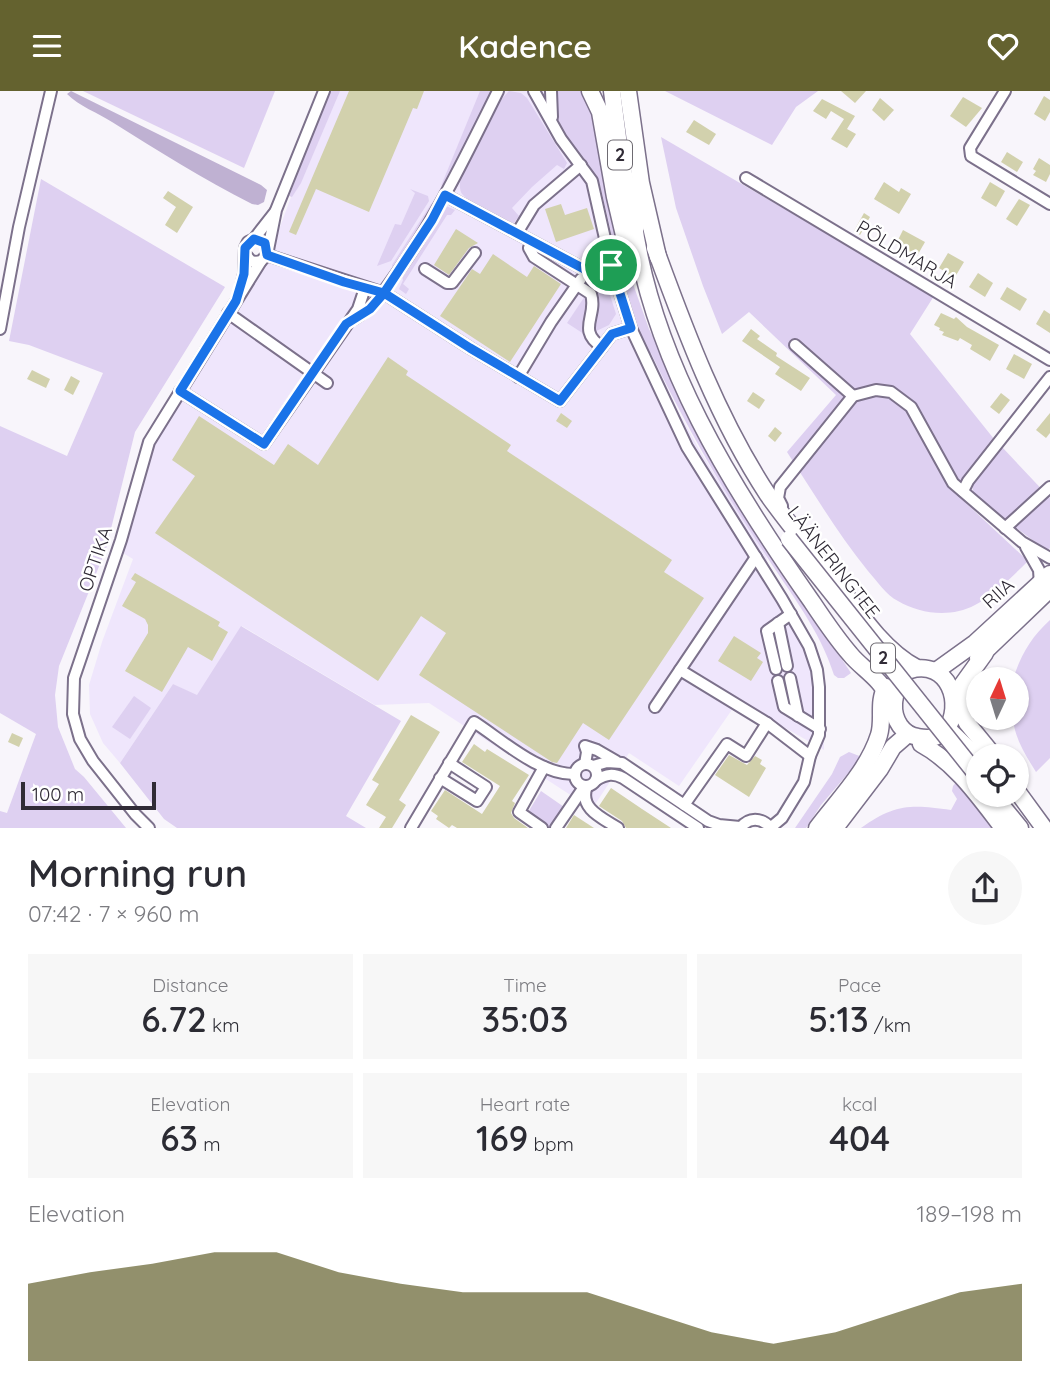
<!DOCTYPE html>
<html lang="en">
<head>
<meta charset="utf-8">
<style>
  body { margin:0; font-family:Quicksand,sans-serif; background:#f7f7f7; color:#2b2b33; height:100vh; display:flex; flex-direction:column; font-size:26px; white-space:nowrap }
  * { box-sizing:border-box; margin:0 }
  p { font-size:23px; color:#7c7c81 }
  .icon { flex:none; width:38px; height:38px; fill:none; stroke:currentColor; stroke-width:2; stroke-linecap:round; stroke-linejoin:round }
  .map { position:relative; height:737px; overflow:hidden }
  .side { display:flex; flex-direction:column; background:#fff; flex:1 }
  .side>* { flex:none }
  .needle { width:46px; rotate:4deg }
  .buttons { position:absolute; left:966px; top:576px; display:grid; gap:14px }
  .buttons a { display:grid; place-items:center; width:63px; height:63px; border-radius:50%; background:#fff; box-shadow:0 2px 5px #0004; font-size:35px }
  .scale { position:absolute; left:21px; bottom:18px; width:135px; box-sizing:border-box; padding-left:7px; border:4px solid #302b36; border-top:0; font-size:19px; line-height:24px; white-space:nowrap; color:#302b36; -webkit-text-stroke:5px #fff; paint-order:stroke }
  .pin { position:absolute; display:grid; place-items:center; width:60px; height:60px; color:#fff; margin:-30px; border:4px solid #fff; border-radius:50%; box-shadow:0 2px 7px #0007 }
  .round { display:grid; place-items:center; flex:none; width:74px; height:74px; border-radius:37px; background:#f7f7f7 }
  .overview { display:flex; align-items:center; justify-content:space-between; height:119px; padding:0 28px }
  h1 { font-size:38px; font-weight:600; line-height:52px }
  .figures { display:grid; grid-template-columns:repeat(3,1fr); gap:10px; height:119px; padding:7px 28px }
  .figures div { display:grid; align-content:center; border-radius:0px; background:#f7f7f7; text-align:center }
  .figures b { font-size:35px; font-weight:600 }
  .figures small { font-size:19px; font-weight:400 }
  .figures p { font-size:19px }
  .chart { height:196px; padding:14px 28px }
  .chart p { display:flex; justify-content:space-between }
  .chart svg { width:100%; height:126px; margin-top:7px; fill:#64622f; opacity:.7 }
  header { display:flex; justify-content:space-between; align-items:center; height:91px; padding:0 28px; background:#64622f; color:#fff; font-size:32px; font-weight:600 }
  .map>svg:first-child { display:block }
  .built { fill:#efe6fc }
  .green { fill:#ded0f1 }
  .water { fill:#bfb1d2 }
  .building { fill:#d2d1ad }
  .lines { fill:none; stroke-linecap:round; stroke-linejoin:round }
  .minor-casing { stroke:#7c718b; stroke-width:14 }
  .highway-casing { stroke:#7c718b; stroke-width:19 }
  .minor { stroke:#fff; stroke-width:10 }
  .highway { stroke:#fff; stroke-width:16 }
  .highway-bridge-casing { stroke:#7c718b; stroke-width:19; stroke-linecap:butt }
  .highway-bridge { stroke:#fff; stroke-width:16 }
  .route-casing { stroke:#fff; stroke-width:14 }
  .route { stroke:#1a73e8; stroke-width:9 }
  .labels { text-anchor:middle; stroke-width:5; stroke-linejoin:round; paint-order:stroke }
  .shield { fill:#fff; stroke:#6e6b72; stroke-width:2 }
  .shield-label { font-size:18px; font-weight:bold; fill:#302b36 }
  .street-label { font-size:19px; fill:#302b36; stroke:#fff }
</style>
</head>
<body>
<header><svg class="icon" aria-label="menu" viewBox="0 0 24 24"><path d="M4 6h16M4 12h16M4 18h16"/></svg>Kadence<svg class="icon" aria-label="heart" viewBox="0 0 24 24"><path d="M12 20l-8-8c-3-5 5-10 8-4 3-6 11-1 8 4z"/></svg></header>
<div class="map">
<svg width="1050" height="737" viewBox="0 0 1050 737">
  <rect width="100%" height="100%" fill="#f8f5fb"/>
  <polygon class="built" points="330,0 558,0 556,3 557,27 567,47 589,74 600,94 625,201 647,262 651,261 678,320 700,360 766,465 768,473 812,548 824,585 824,659 738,610 679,695 629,662 592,718 429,612 375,614 242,535 197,605 173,593 120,672 103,652 90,623 89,594 102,551 133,468 123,462 153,353 266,174"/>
  <g class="green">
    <polygon points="83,0 275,0 244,77"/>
    <polygon points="330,0 340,0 301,92 292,106 289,105"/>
    <polygon points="480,0 491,0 446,91 441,95"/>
    <path d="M 509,0 L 521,2 L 527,7 L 567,72 L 564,78 L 557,74 L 532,96 L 512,117 L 519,125 L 514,132 C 503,129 470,113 463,104 C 459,100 460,94 460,88 L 497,13 Z"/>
    <path d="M 558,0 L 581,0 L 591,9 L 627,176 L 649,238 L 706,351 L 812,523 L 851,582 L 844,587 L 838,587 L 834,584 C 820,539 790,502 765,463 C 722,398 684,332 651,262 L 647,263 L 625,201 L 600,94 L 589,74 L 567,47 L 557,27 L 556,3 Z"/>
    <polygon points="665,0 818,0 796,16 772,54"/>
    <path d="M 661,46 L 934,205 L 910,243 L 994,348 L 953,400 L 1028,470 C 1012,486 995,503 975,514 C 951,527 920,523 898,510 C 886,504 877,490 868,480 C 838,443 813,401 787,361 L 836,304 L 749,221 L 722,243 L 703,195 L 676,117 Z"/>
    <polygon points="41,88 225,196 135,341 106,458 59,575 55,604 58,636 75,678 84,686 126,737 0,737 0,720 7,722 36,643 0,622 0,335 67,365 103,282 29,254 9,250"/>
    <polygon points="410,98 428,105 429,110 391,170 377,175 395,133 401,134 415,102"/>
    <polygon points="436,110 393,179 392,174 431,113"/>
    <polygon points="446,115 455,119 451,124 447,124 403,193 409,198 406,203 399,198 403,189 402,184"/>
    <polygon points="595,188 606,191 616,223 609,234 592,242 588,197"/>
    <polygon points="588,204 587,245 567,232 585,205"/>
    <polygon points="1002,356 1050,407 1050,457 1047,460 978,408 973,401 972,393"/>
    <path d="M 1050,529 L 1050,667 L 1036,681 C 1026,665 1014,646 1013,627 L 1017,626 L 1017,588 L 1013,588 C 1021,564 1031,546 1050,529 Z"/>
    <polygon points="241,535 401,630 346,725 366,737 177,737 164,728 120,672 173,593 197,604"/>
    <polygon points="134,605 151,617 130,648 112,636"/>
    <polygon points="849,661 862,666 821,714 806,737 795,737 832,683 840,666"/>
    <path d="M 958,689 L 999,737 L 861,737 C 894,713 911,713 951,719 L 957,708 L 952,700 L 953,695 Z"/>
    <polygon points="541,700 567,718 552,737 548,737 527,723"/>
  </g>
  <path class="water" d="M 71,0 L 261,94 L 267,99 L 264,111 L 258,114 L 252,113 C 203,88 158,60 112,31 C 98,22 79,15 67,3 Z"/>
  <g class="building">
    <polygon points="349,0 424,0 417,18 413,17 369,121 316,98 296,144 289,141"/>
    <polygon points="841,0 866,0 855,12"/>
    <polygon points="1044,5 1050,9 1050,21 1045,30 1034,23"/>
    <polygon points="963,6 982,17 966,36 950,25"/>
    <polygon points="880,7 894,19 884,30 872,19"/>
    <polygon points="822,8 855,25 847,38 856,43 847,57 831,48 844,28 831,20 826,28 813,20"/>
    <polygon points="694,29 716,43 709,54 686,41"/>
    <polygon points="1007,61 1023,71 1017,81 1001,71"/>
    <polygon points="1039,67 1050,74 1050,83 1046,91 1033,84 1036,80 1033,78"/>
    <polygon points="884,91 899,101 901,97 911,103 899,123 874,108"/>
    <polygon points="990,91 1005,100 996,116 981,107"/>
    <polygon points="168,100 193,116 177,142 165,134 176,116 163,107"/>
    <polygon points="1019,108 1030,114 1017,135 1006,128"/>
    <polygon points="561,113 565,124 587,117 594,138 556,151 545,118"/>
    <polygon points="864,122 870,126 860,144 854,140"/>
    <polygon points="456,138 478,152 469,157 449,184 434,174"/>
    <polygon points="903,139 925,151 917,165 896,153"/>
    <polygon points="948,162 964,171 955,186 943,182 944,180 939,177"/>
    <polygon points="493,163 527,186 534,175 561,193 510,271 440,225 472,178 480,183"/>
    <polygon points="978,182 993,192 985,206 969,196"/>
    <polygon points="1007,196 1027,208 1020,220 1000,208"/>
    <polygon points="1044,219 1050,223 1050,242 1036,233"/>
    <polygon points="941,222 954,228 956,226 967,236 999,254 990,270 970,258 972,254 960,247 958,250 942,244 944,241 939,239 940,237 934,234"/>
    <polygon points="751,238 760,245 757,248 777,262 776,265 810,287 801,300 775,283 780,276 742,250"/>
    <polygon points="1014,263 1032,273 1024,288 1006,278"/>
    <polygon points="388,266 408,280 406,284 511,354 507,360 672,469 664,481 704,507 609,649 583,632 557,672 552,671 419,584 446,542 421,525 378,590 155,442 195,385 172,369 199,325 274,374 288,353 318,374"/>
    <polygon points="32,279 50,288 46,297 27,288"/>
    <polygon points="71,285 80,290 73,304 64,299"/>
    <polygon points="753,301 765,309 759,318 747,310"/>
    <polygon points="1001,302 1010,309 999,323 990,316"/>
    <polygon points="561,322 572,330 567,337 556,330"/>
    <polygon points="1050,322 1050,342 1046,347 1036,339"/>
    <polygon points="775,336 782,342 775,351 768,345"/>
    <polygon points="135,482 220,531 218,535 228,541 212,570 188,556 162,601 125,580 148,542 148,534 145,528 122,515 136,491 131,488"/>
    <polygon points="734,545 761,562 757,567 763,571 751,590 718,570"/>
    <polygon points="411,624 440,641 399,709 406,714 392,737 379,737 386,726 366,714 379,693 372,689"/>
    <polygon points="12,642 23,647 19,656 8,651"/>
    <polygon points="474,653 485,661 487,658 529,684 512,710 515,712 511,722 514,727 528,737 457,737 452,734 449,737 436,728 438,725 431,720 445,699 482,723 500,695 462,671"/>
    <polygon points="729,664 747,674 755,665 762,669 760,673 766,677 749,706 715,684"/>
    <polygon points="611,697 642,718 671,737 626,737 622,730 599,715"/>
    <polygon points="574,724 594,737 566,737"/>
  </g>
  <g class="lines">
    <defs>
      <g id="minor">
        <polyline points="534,0 561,48 592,90 611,174 631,237 687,356 782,508 809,555 817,579 819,596 819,644 810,665 804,691 782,727 770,737"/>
        <polyline points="551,0 552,26"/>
        <polyline points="1005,0 970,57 971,65 1050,113"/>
        <polyline points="746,87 1050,269"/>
        <polyline points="445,104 586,179 611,174"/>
        <polyline points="517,142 534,114 581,74"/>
        <path d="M 532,151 L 529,157 L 534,166 L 591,203 C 598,225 576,239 602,256"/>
        <polyline points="245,163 251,170 256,171 261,170 267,164 276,119 324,0"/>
        <polyline points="267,164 384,202 470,257 560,310 612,243 631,237"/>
        <polyline points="425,178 447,192 452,192 475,162"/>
        <polyline points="241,195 244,183 245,157 248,151 254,148 275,121"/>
        <polyline points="228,222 327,292"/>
        <path d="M 354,228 C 376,215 386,197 401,176 C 439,121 468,60 498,0"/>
        <polyline points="0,238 19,136 51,0"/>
        <polyline points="795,254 853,305"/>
        <polyline points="518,286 551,231 581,188"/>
        <polyline points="180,300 264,353 358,218 365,197"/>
        <polyline points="963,400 968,390 1050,286"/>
        <polyline points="782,415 778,407 780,396 853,305 876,299 891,301 911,316 953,392 1022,451 1050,467"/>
        <polyline points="1005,437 1050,396"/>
        <polyline points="1026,456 1039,479 1040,494"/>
        <polyline points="778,532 787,575"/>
        <polyline points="776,578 767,540 791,523"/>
        <polyline points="680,579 767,632 810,665"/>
        <polyline points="790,587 798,625"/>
        <polyline points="778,590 784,616 820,638"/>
        <polyline points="655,616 756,466"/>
        <circle cx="586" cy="684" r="11"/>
        <polyline points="585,673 587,661 585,655 597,659 616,670"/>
        <polyline points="593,675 607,671 622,672 708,730 719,734 740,736"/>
        <polyline points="440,687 477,710 486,696 449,672"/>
        <path d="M 596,689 C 607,683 613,682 623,687 L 698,737"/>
        <path d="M 587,695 C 578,717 602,727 618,737"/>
        <polyline points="684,714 727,653 746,665 767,632"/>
        <polyline points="149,737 135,723 93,670 80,648 73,623 74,587 121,449 149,351 261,170"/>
        <path d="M 411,737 L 474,631 C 502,649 540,684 575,683"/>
        <polyline points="542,737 519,721 544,676"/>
        <polyline points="556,737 584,696"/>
        <path d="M 740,737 C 749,726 761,726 771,737"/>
      </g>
      <g id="highway">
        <polyline points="590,0 600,21 615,106 631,174"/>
        <polyline points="612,0 621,70 636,136"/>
        <polyline points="628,0 641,92 658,166"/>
        <path d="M 633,127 C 651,268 732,397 812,511 C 824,529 836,547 850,563 C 861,577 883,589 888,607"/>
        <path d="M 655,157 C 686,242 718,328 768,404 C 789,434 814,463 837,492 C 859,522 884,560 917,577"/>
        <polyline points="978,567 1050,498"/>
        <polyline points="936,580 975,552 1050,483"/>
        <path d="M 894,597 C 897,604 894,606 894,613 C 893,629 903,644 918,646 C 929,648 936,647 945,641 C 965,613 948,568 910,579"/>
        <polyline points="961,615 962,594 985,562"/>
        <polyline points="961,621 967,632 994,665"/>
        <polyline points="950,640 978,667"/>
        <path d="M 921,653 C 956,672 979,706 1003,737"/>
        <polyline points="1017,700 1044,737"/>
        <polyline points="993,704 1020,737"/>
        <path d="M 817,737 C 838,709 868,679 879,644 C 884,628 877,611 886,596"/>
        <polyline points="835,737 880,678 893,656 908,643"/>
      </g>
    </defs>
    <use href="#minor" class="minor-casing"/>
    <use href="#highway" class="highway-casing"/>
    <use href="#minor" class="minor"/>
    <use href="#highway" class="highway"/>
    <defs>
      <polyline id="highway-bridge" points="789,448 978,685"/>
    </defs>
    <use href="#highway-bridge" class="highway-bridge-casing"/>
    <use href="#highway-bridge" class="highway-bridge"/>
  </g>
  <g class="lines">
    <defs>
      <polyline id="route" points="611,174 586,179 445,104 432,129 384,202 344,191 267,164 265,152 254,148 245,157 244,183 236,210 180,300 264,353 346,233 370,218 384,202 470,257 560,310 612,243 631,237 611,174"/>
    </defs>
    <use href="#route" class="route-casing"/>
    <use href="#route" class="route"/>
  </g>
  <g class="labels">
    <g class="shield">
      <rect x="608" y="49.5" width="24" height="29" rx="5"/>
      <rect x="871" y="552.5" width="24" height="29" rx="5"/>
    </g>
    <g class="shield-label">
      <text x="620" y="70">2</text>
      <text x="883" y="573">2</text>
    </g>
    <g class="street-label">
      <text transform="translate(907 163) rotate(31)" y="7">PÕLDMARJA</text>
      <text transform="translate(95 468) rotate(-71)" y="7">OPTIKA</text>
      <text transform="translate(834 471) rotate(52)" y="7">LÄÄNERINGTEE</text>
      <text transform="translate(998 502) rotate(-42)" y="7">RIIA</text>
    </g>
  </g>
</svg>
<div class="buttons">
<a><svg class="needle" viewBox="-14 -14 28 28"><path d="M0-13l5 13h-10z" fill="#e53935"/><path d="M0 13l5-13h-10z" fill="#7c7c81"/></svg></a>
<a><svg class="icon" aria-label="locate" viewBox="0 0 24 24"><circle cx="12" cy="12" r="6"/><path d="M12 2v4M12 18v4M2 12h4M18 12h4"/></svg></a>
</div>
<div class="scale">100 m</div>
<div class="pin" style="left:611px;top:174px;background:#1e9e55"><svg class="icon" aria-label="arrive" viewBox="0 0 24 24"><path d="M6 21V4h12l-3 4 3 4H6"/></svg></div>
</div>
<section class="side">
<div class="overview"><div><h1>Morning run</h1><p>07:42 · 7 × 960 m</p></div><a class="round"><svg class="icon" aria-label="share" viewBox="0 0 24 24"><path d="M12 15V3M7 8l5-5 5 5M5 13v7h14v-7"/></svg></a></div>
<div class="figures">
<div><p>Distance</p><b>6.72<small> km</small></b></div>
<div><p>Time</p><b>35:03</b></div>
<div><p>Pace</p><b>5:13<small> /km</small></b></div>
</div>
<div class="figures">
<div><p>Elevation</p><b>63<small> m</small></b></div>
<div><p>Heart rate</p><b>169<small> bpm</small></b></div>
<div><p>kcal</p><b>404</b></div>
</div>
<div class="chart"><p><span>Elevation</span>189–198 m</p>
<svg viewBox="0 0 160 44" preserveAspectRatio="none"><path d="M0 44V17L10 13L20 10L30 6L40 6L50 13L60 17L70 20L80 20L90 20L100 27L110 34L120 38L130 34L140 27L150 20L160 17V44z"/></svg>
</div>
</section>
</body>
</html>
